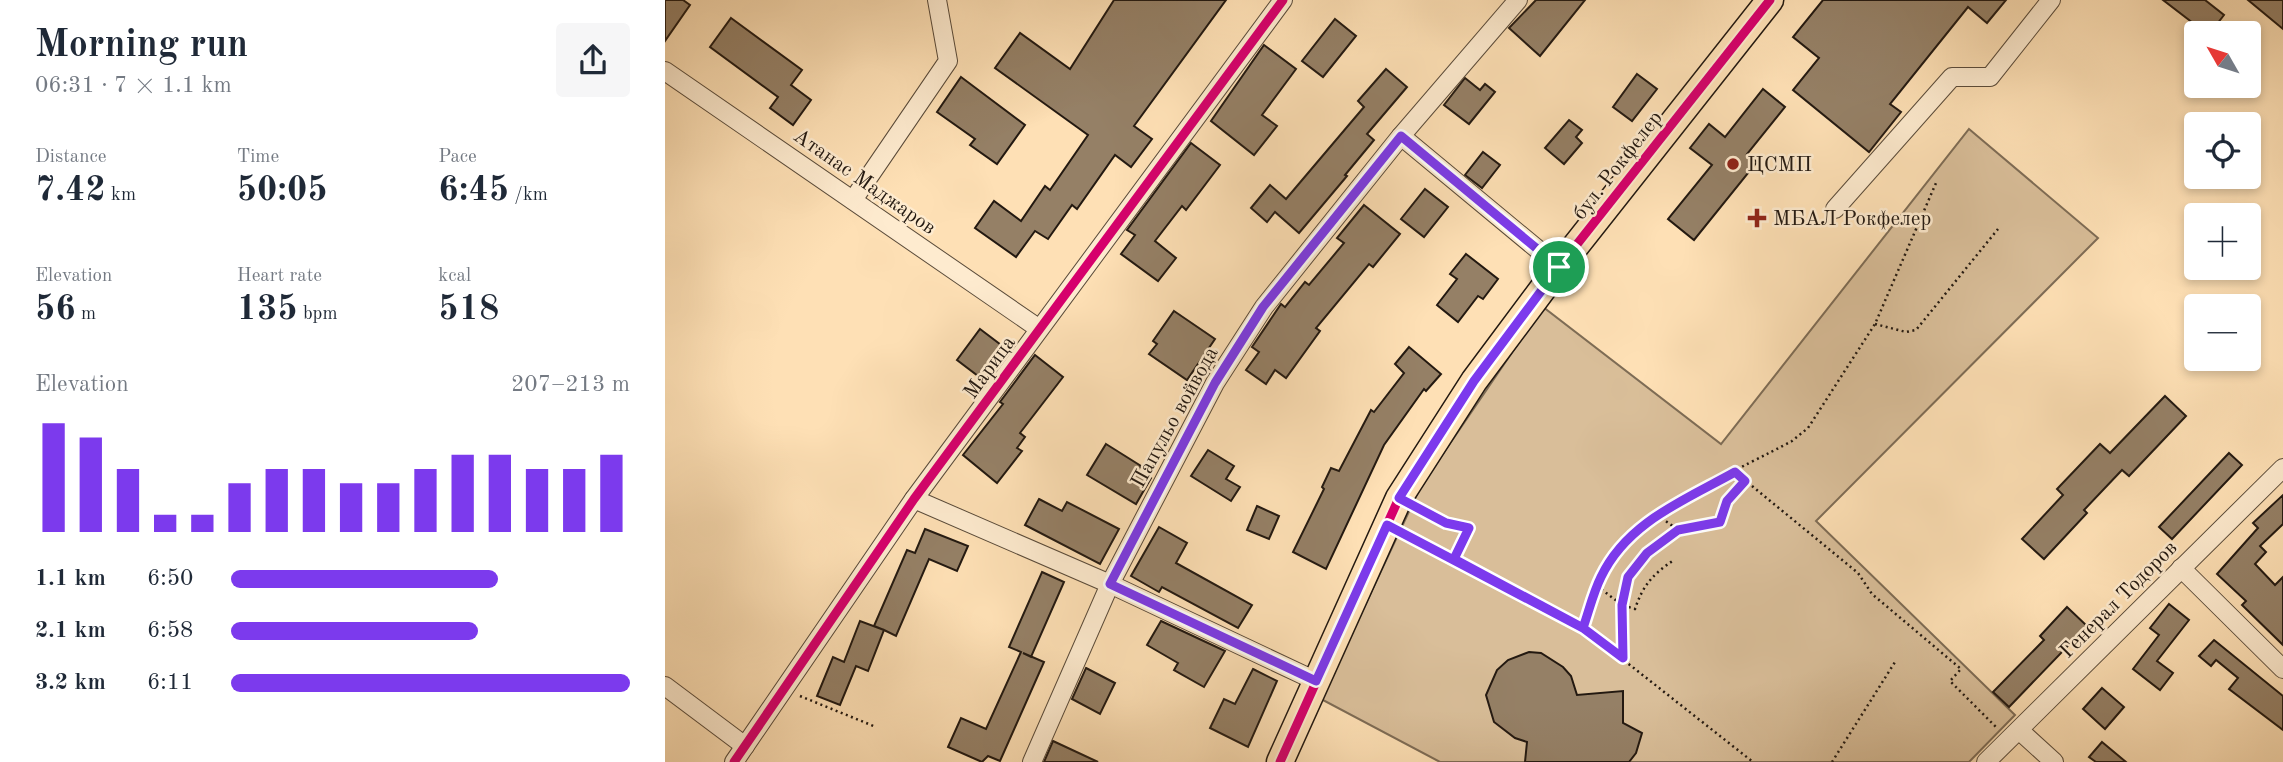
<!DOCTYPE html>
<html lang="en">
<head>
<meta charset="utf-8">
<style>
  body { margin:0; font-family:"Old Standard TT",serif; background:#f6f6f7; color:#1f2937; height:100vh; display:flex; flex-direction:column; font-size:26px; white-space:nowrap }
  * { box-sizing:border-box; margin:0 }
  p { font-size:23px; color:#747a83 }
  .icon { flex:none; width:38px; height:38px; fill:none; stroke:currentColor; stroke-width:2; stroke-linecap:round; stroke-linejoin:round }
  .map { position:relative; flex:1; overflow:hidden }
  .sheet { display:flex; flex-direction:column; background:#fff; width:665px }
  .sheet>* { flex:none }
  .needle { width:46px; rotate:309deg }
  .fabs { position:absolute; left:1519px; top:21px; display:grid; gap:14px }
  .fabs a { display:grid; place-items:center; width:77px; height:77px; border-radius:7px; background:#fff; box-shadow:0 4px 10px #0003; font-size:35px }
  .pin { position:absolute; display:grid; place-items:center; width:60px; height:60px; color:#fff; margin:-30px; border:4px solid #fff; border-radius:50%; box-shadow:0 2px 7px #0007 }
  .round { display:grid; place-items:center; flex:none; width:74px; height:74px; border-radius:7px; background:#f6f6f7 }
  .overview { display:flex; align-items:center; justify-content:space-between; height:119px; padding:0 35px }
  h1 { font-size:38px; font-weight:800; line-height:52px }
  .figures { display:grid; grid-template-columns:repeat(3,1fr); gap:10px; height:119px; padding:7px 35px }
  .figures div { display:grid; align-content:center }
  .figures b { font-size:35px; font-weight:800 }
  .figures small { font-size:19px; font-weight:400 }
  .figures p { font-size:19px }
  .chart { height:196px; padding:14px 35px }
  .chart p { display:flex; justify-content:space-between }
  .chart svg { width:100%; height:126px; margin-top:7px; stroke:#7c3aed; stroke-width:6 }
  ul { padding:0 35px; list-style:none; font-size:23px }
  li { display:grid; grid-template-columns:112px 84px 1fr; align-items:center; height:52px }
  li i { height:18px; border-radius:9px; background:#7c3aed }
  main { display:flex; flex:1; min-height:0 }
  .map>svg:first-child { display:block }
  .green { fill:#d9be99; stroke:#7e6c55; stroke-width:2 }
  .building { fill:#958066; stroke:#231911; stroke-width:2 }
  .lines { fill:none; stroke-linecap:round; stroke-linejoin:round }
  .service-casing { stroke:#5a4b3a; stroke-width:11 }
  .minor-casing { stroke:#5a4b3a; stroke-width:20 }
  .primary-casing { stroke:#231911; stroke-width:29 }
  .path { stroke:#231911; stroke-width:2.5; stroke-dasharray:2 3.5; stroke-linecap:butt }
  .service { stroke:#feebcf; stroke-width:9 }
  .minor { stroke:#feebcf; stroke-width:18 }
  .primary { stroke:#fee0b5; stroke-width:26 }
  .cycleway-casing { stroke:#feebcf; stroke-width:13 }
  .cycleway { stroke:#d6006c; stroke-width:9 }
  .route-casing { stroke:#fff; stroke-width:14 }
  .route { stroke:#7c3aed; stroke-width:9 }
  .poi-dot { fill:#8f2418; stroke:#feebcf; stroke-width:2.5 }
  .labels { text-anchor:middle; stroke-width:5; stroke-linejoin:round; paint-order:stroke }
  .poi-label { font-size:21px; fill:#231911; stroke:#feebcf; text-anchor:start }
  .street-label { font-size:21px; fill:#231911; stroke:#feebcf }
</style>
</head>
<body>
<main>
<section class="sheet">
<div class="overview"><div><h1>Morning run</h1><p>06:31 · 7 × 1.1 km</p></div><a class="round"><svg class="icon" aria-label="share" viewBox="0 0 24 24"><path d="M12 15V3M7 8l5-5 5 5M5 13v7h14v-7"/></svg></a></div>
<div class="figures">
<div><p>Distance</p><b>7.42<small> km</small></b></div>
<div><p>Time</p><b>50:05</b></div>
<div><p>Pace</p><b>6:45<small> /km</small></b></div>
</div>
<div class="figures">
<div><p>Elevation</p><b>56<small> m</small></b></div>
<div><p>Heart rate</p><b>135<small> bpm</small></b></div>
<div><p>kcal</p><b>518</b></div>
</div>
<div class="chart"><p><span>Elevation</span>207–213 m</p>
<svg viewBox="0 0 160 44" preserveAspectRatio="none"><path d="M5 44V6M15 44V11M25 44V22M35 44V38M45 44V38M55 44V27M65 44V22M75 44V22M85 44V27M95 44V27M105 44V22M115 44V17M125 44V17M135 44V22M145 44V22M155 44V17"/></svg>
</div>
<ul>
<li><b>1.1 km</b>6:50<i style="width:67%"></i></li>
<li><b>2.1 km</b>6:58<i style="width:62%"></i></li>
<li><b>3.2 km</b>6:11<i style="width:100%"></i></li>
</ul>
</section>
<div class="map">
<svg width="1618" height="762" viewBox="0 0 1618 762">
  <rect width="100%" height="100%" fill="#fee0b5"/>
  <filter id="stains"><feTurbulence type="fractalNoise" baseFrequency=".00286" numOctaves="4"/><feColorMatrix values="0 0 0 0 .2 0 0 0 0 .09 0 0 0 0 .02 0 0 0 .5 -.17"/></filter>
  <radialGradient id="worn" r=".72"><stop offset=".6" stop-color="#630" stop-opacity="0"/><stop offset="1" stop-color="#630" stop-opacity=".3"/></radialGradient>
  <polygon class="green" points="1304,129 1433,238 1151,521 1350,715 1304,762 775,762 656,699 756,486 878,307 1056,444"/>
  <g class="building">
    <polygon points="0,0 18,0 25,5 0,41"/>
    <polygon points="449,0 561,0 469,126 487,139 466,167 450,155 412,209 407,205 383,239 370,231 351,257 310,228 329,201 356,221 380,186 385,190 423,135 330,68 355,33 405,69"/>
    <polygon points="871,0 920,0 875,56 844,28"/>
    <polygon points="1158,0 1341,0 1322,23 1303,7 1225,104 1236,112 1204,152 1128,90 1154,58 1128,37"/>
    <polygon points="1498,0 1540,0 1559,15 1545,33 1541,33"/>
    <polygon points="1583,0 1618,0 1618,29"/>
    <polygon points="66,18 137,70 126,85 146,100 128,125 105,108 113,97 45,47"/>
    <polygon points="670,19 691,36 658,77 637,61"/>
    <polygon points="599,45 631,69 597,115 612,126 589,155 546,121"/>
    <polygon points="721,69 742,87 702,134 709,140 680,175 682,176 634,233 610,212 602,222 586,208 605,185 621,199 699,107 693,101"/>
    <polygon points="972,74 992,89 967,121 948,107"/>
    <polygon points="296,77 360,125 332,164 305,145 310,139 272,112"/>
    <polygon points="800,78 815,90 820,84 830,92 804,124 779,105"/>
    <polygon points="1098,89 1120,107 1082,154 1092,162 1029,240 1003,219 1047,165 1025,148 1044,124 1060,137"/>
    <polygon points="904,120 917,130 911,137 917,143 899,164 880,148"/>
    <polygon points="526,143 555,165 521,210 517,206 490,241 511,258 493,281 456,254 470,235 462,230"/>
    <polygon points="818,152 835,165 817,188 800,175"/>
    <polygon points="760,189 783,207 759,237 736,219"/>
    <polygon points="699,205 735,234 708,267 704,264 651,328 655,331 621,378 610,370 601,384 581,370 594,352 587,347 616,304 620,307 640,282 644,285 679,243 672,238"/>
    <polygon points="801,254 833,279 818,299 813,296 793,322 772,305 792,279 785,274"/>
    <polygon points="509,311 550,339 522,380 484,354 492,344 488,341"/>
    <polygon points="315,329 344,351 321,382 292,360"/>
    <polygon points="744,347 776,374 761,391 759,389 719,445 661,569 628,552 659,489 657,487 666,468 674,471 706,410 709,412 739,373 730,364"/>
    <polygon points="370,355 398,377 355,433 360,437 352,448 357,451 332,483 298,455 338,404 335,402"/>
    <polygon points="1500,396 1521,416 1464,476 1457,470 1419,510 1422,513 1379,559 1357,539 1398,495 1392,489 1435,444 1445,453"/>
    <polygon points="441,444 476,466 473,470 486,478 471,504 422,475"/>
    <polygon points="543,450 569,466 561,479 575,487 566,501 526,476"/>
    <polygon points="1564,453 1577,465 1507,539 1494,527"/>
    <polygon points="1618,495 1618,524 1595,546 1601,552 1590,564 1610,585 1618,577 1618,645 1577,605 1581,601 1552,574 1593,528 1588,523"/>
    <polygon points="374,499 397,511 402,502 454,529 435,564 360,525"/>
    <polygon points="592,506 614,516 604,539 582,530"/>
    <polygon points="494,527 522,543 511,563 587,605 573,628 497,587 494,592 466,576"/>
    <polygon points="260,529 303,546 292,571 264,559 231,636 219,630 203,671 191,666 175,705 152,696 168,657 179,662 195,621 219,630 209,626 242,550 250,553"/>
    <polygon points="377,572 399,582 366,657 358,653 379,662 335,761 323,756 317,762 283,747 296,718 321,729 356,652 344,647"/>
    <polygon points="1504,604 1524,620 1492,661 1508,673 1495,690 1468,669 1494,635 1485,628"/>
    <polygon points="1402,607 1422,626 1344,707 1328,692 1379,640 1375,636"/>
    <polygon points="496,621 560,651 539,687 509,670 513,663 482,645"/>
    <polygon points="1549,640 1618,696 1618,730 1564,689 1573,678 1551,660 1546,666 1534,656"/>
    <polygon points="864,652 876,653 898,667 906,676 912,695 958,691 958,723 977,733 971,753 964,762 860,762 862,742 850,738 829,722 821,695 832,670 843,660"/>
    <polygon points="421,668 450,683 435,714 407,699"/>
    <polygon points="588,669 612,681 583,747 545,728 559,699 570,704"/>
    <polygon points="1437,688 1459,707 1440,729 1418,709"/>
    <polygon points="388,741 433,762 379,762"/>
    <polygon points="1437,742 1461,762 1431,762 1424,757"/>
  </g>
  <g class="lines">
    <defs>
      <polyline id="service" points="736,499 781,523 804,528"/>
      <g id="minor">
        <polyline points="0,71 373,328"/>
        <polyline points="736,136 894,267"/>
        <polyline points="188,200 283,61 272,0"/>
        <polyline points="1170,209 1287,77 1325,77 1386,0"/>
        <polyline points="249,499 445,584 651,681"/>
        <polyline points="1516,568 1618,669"/>
        <polyline points="0,686 80,746"/>
        <polyline points="1354,730 1389,762"/>
        <polyline points="69,762 249,499 618,0"/>
        <polyline points="367,762 445,584 550,383 599,307 736,136 853,0"/>
        <polyline points="1321,762 1618,468"/>
      </g>
      <polyline id="primary" points="615,762 734,498 809,381 894,267 1105,0"/>
    </defs>
    <use href="#service" class="service-casing"/>
    <use href="#minor" class="minor-casing"/>
    <use href="#primary" class="primary-casing"/>
    <g class="path">
      <polyline points="1210,324 1241,332 1251,330 1333,229"/>
      <polyline points="1070,472 1193,573 1207,594 1296,669 1285,681 1331,727"/>
      <polyline points="992,515 1012,529"/>
      <polyline points="741,534 918,628 1088,762"/>
      <polyline points="789,559 798,540"/>
      <path d="M 932,586 L 957,605 L 970,609 C 978,585 988,574 1009,560"/>
      <path d="M 918,628 C 927,602 934,575 950,553 C 981,510 1079,467 1127,441 L 1143,428 L 1210,324 L 1271,183"/>
      <polyline points="959,657 957,605 963,577 982,553 1013,530 1055,522 1062,501 1080,481"/>
      <polyline points="135,696 211,727"/>
      <polyline points="1167,762 1230,662"/>
    </g>
    <use href="#service" class="service"/>
    <use href="#minor" class="minor"/>
    <use href="#primary" class="primary"/>
    <defs>
      <g id="cycleway">
        <polyline points="69,762 249,499 618,0"/>
        <polyline points="615,762 734,498 809,381 894,267 1105,0"/>
      </g>
    </defs>
    <use href="#cycleway" class="cycleway-casing"/>
    <use href="#cycleway" class="cycleway"/>
  </g>
  <g class="lines">
    <defs>
      <path id="route" d="M 894,267 L 736,136 L 598,307 L 550,383 L 445,584 L 651,681 L 722,525 L 918,628 C 924,611 928,593 936,577 C 962,522 1020,500 1070,472 L 1080,481 L 1062,501 L 1055,522 L 1013,530 L 982,553 L 963,577 L 957,605 L 958,658 L 918,628 L 789,559 L 804,528 L 781,523 L 734,498 L 809,381 L 894,267"/>
    </defs>
    <use href="#route" class="route-casing"/>
    <use href="#route" class="route"/>
  </g>
  <g class="poi-dot">
    <circle cx="1068" cy="164" r="7"/>
    <path d="M1088.5 207.5h7v7h7v7h-7v7h-7v-7h-7v-7h7z"/>
  </g>
  <g class="labels">
    <g class="poi-label">
      <text x="1082" y="171">ЦСМП</text>
      <text x="1108" y="225">МБАЛ Рокфелер</text>
    </g>
    <g class="street-label">
      <text transform="translate(952 165) rotate(-52)" y="7">бул. Рокфелер</text>
      <text transform="translate(200 181) rotate(35)" y="7">Атанас Маджаров</text>
      <text transform="translate(324 367) rotate(-54)" y="7">Марица</text>
      <text transform="translate(509 417) rotate(-61)" y="7">Папульо войвода</text>
      <text transform="translate(1453 599) rotate(-45)" y="7">Генерал Тодоров</text>
    </g>
  </g>
  <rect width="100%" height="100%" filter="url(#stains)"/>
  <rect width="100%" height="100%" fill="url(#worn)"/>
</svg>
<div class="fabs">
<a><svg class="needle" viewBox="-14 -14 28 28"><path d="M0-13l5 13h-10z" fill="#e53935"/><path d="M0 13l5-13h-10z" fill="#747a83"/></svg></a>
<a><svg class="icon" aria-label="locate" viewBox="0 0 24 24"><circle cx="12" cy="12" r="6"/><path d="M12 2v4M12 18v4M2 12h4M18 12h4"/></svg></a>
<a>+</a>
<a>−</a>
</div>
<div class="pin" style="left:894px;top:267px;background:#1e9e55"><svg class="icon" aria-label="arrive" viewBox="0 0 24 24"><path d="M6 21V4h12l-3 4 3 4H6"/></svg></div>
</div>
</main>
</body>
</html>
